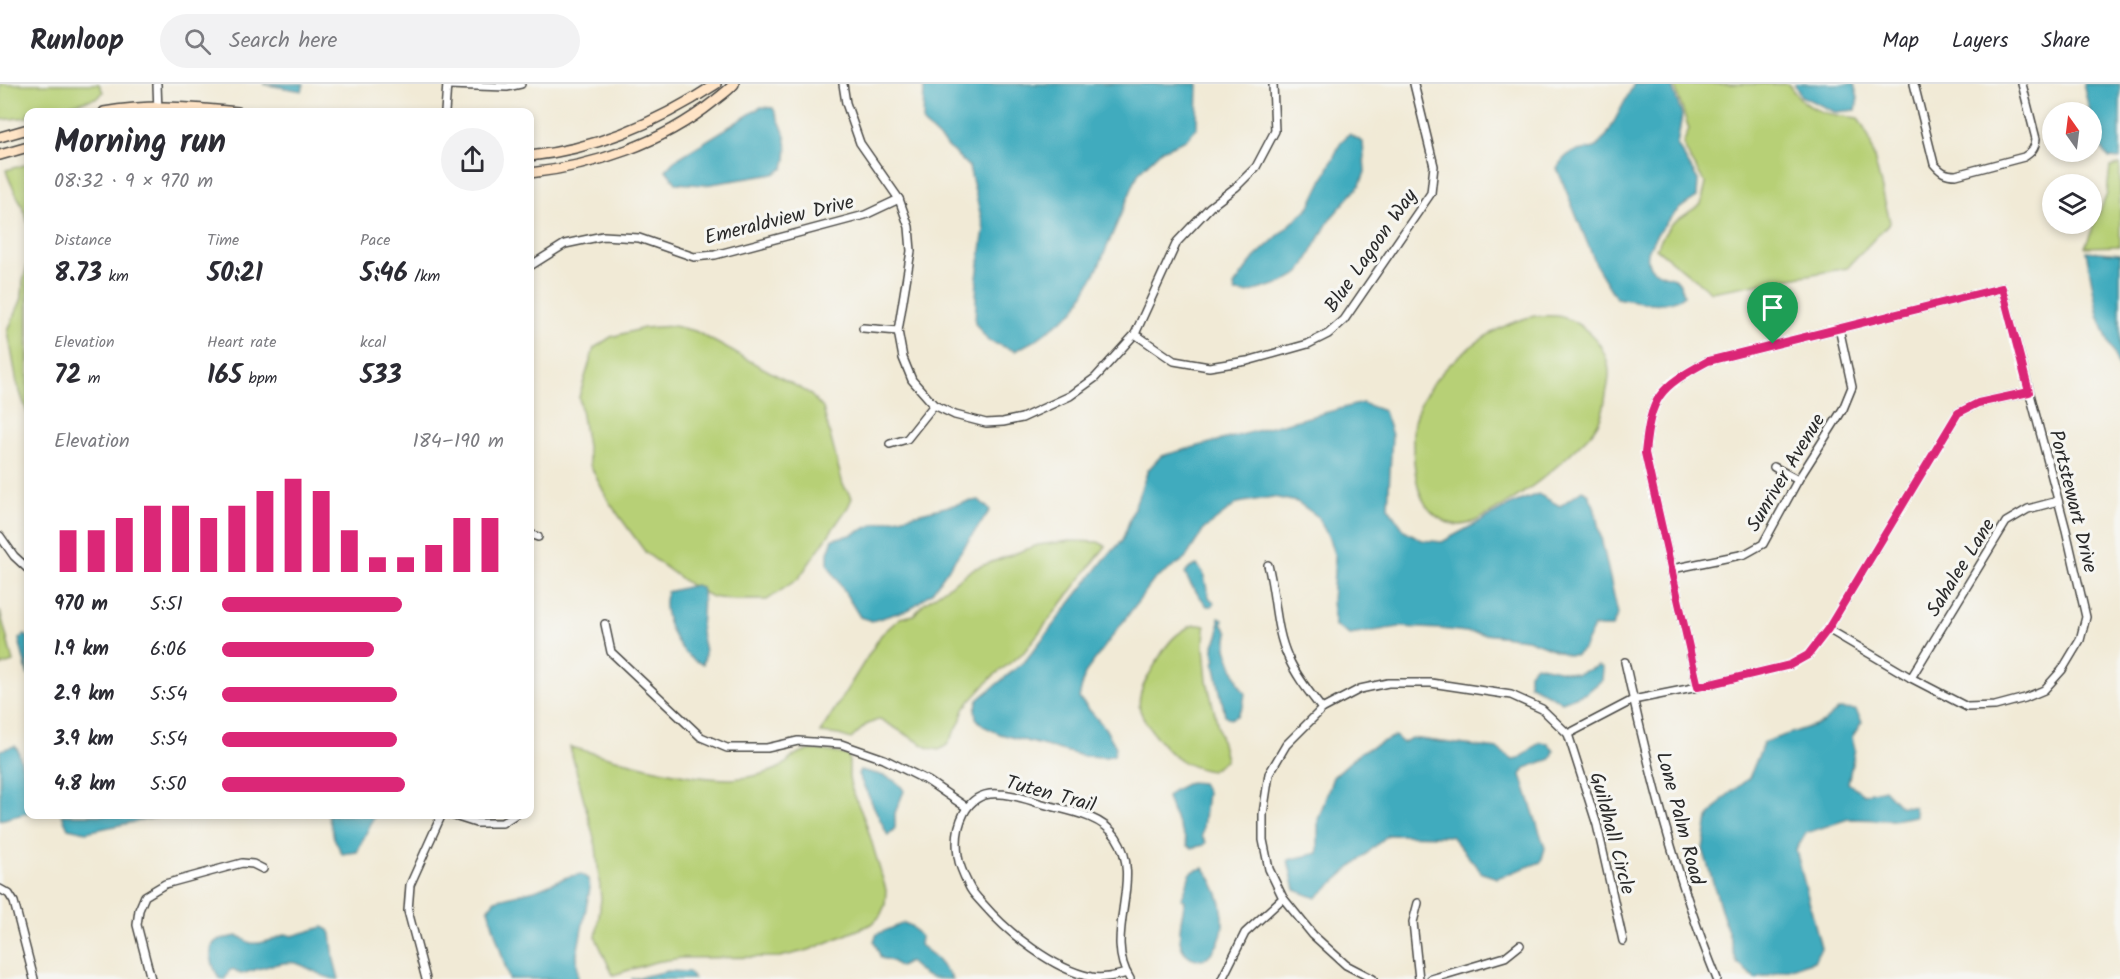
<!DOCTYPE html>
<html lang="en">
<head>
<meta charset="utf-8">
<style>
  body { margin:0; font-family:Kalam,sans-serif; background:#f2f2f3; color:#2b2b33; height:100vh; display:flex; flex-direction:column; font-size:22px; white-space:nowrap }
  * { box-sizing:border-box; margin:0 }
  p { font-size:20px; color:#7c7c81 }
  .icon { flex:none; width:33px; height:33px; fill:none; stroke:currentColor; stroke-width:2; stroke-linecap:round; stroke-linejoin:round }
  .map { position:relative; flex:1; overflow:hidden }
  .drawer { position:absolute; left:24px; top:24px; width:510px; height:711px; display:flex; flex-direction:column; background:#fff; border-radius:12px; box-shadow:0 3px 9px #0003 }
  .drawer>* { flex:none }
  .needle { width:39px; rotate:346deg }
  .fabs { position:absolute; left:2042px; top:18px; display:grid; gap:12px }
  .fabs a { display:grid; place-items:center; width:60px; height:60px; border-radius:50%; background:#fff; box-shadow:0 3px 9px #0003; font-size:30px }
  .pin { position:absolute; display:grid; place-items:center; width:51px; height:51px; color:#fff; margin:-62px -26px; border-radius:50% 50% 50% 0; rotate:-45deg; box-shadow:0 0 6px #0007 }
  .pin .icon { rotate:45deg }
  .round { display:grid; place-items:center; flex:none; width:63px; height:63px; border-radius:32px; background:#f2f2f3 }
  .head { display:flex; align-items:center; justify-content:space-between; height:102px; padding:0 30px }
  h1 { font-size:33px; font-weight:700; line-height:45px }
  .stats { display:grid; grid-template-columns:repeat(3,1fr); gap:9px; height:102px; padding:6px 30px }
  .stats div { display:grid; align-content:center }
  .stats b { font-size:26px; font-weight:700 }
  .stats small { font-size:16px; font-weight:400 }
  .stats p { font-size:16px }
  .chart { height:168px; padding:12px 30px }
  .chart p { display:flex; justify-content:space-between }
  .chart svg { width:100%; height:108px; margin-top:6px; stroke:#db2777; stroke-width:6 }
  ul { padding:0 30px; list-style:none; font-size:20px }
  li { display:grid; grid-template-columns:96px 72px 1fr; align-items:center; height:45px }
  li i { height:15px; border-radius:8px; background:#db2777 }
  header { display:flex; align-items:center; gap:36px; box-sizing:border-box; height:84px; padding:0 30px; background:#fff; border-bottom:2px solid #e1e1e2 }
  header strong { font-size:28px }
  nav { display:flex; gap:33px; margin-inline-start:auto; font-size:21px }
  .search { width:420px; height:54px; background:#f2f2f3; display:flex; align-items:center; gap:15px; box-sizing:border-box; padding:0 21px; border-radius:33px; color:#7c7c81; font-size:22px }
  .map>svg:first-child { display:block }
  .green { fill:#b7d076; stroke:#717e50; stroke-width:1.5 }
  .water { fill:#3fabbe; stroke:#356b74; stroke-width:1.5 }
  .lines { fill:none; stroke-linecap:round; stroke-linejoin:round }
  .street-casing { stroke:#494845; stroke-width:10 }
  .secondary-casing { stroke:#494845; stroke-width:12 }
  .street { stroke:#fff; stroke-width:7 }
  .secondary { stroke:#ffe4c6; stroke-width:9 }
  .route-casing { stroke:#fff; stroke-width:12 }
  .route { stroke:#db2777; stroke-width:8 }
  .labels { text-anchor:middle; stroke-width:6; stroke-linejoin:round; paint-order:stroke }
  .street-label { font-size:20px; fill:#2b2b2b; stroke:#f6f6f2 }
</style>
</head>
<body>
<header>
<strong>Runloop</strong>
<div class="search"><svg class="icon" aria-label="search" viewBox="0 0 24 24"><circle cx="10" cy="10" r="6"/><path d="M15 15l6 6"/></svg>Search here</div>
<nav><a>Map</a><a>Layers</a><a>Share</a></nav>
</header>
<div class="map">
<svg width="2120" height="895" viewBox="0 0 2120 895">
  <rect width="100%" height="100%" fill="#f6f6f2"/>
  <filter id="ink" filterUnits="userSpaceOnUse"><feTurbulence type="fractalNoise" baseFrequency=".0167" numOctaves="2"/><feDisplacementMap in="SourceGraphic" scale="12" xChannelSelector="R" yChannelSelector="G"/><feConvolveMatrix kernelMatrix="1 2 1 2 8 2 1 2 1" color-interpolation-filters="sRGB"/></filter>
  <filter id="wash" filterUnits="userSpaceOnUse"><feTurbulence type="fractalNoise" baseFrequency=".008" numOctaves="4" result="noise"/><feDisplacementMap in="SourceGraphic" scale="24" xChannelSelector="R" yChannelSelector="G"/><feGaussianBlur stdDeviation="1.35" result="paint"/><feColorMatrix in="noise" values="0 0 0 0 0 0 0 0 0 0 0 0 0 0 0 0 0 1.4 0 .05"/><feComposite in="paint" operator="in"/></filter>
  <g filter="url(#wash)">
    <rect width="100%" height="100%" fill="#f1ead6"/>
    <g class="green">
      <polygon points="0,0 99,0 103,8 99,13 43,28 28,28 28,33 1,36"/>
      <path d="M 1674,0 L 1788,0 C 1808,29 1825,30 1858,34 L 1869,53 L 1890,138 L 1847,184 L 1711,208 L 1656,164 L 1670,141 L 1701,120 L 1706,100 L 1692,79 L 1683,60 L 1689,45 Z"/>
      <path d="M 28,80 L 28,140 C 24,119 11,105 6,86 Z"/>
      <polygon points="2120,81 2120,162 2085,163 2107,110 2110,83"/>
      <polygon points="28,179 28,331 17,299 8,247 22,214 23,197"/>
      <path d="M 1535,232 C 1544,232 1554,231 1562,233 C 1578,237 1597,253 1603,267 C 1611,283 1610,293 1606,310 C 1605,317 1604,325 1601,332 C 1596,347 1583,357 1573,367 C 1543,397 1511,420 1473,438 C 1453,447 1431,433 1422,414 C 1414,396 1411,357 1414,338 C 1424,291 1489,240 1535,232 Z"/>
      <polygon points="673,242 695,247 809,309 823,324 843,401 852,414 848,423 799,494 767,516 733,516 712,513 690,501 646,469 609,418 590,381 579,313 594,264 611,253 644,244"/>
      <polygon points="1070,457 1098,458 1106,462 1024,568 992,593 972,615 964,625 960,638 947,661 939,666 929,664 880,635 866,641 851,655 839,651 820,649 881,551 900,534 914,531 923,520 973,485 1038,461"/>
      <polygon points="0,527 13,578 0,582"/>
      <path d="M 1194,541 L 1205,541 L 1204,563 L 1207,597 L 1226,676 L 1211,687 C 1199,685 1187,681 1177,674 C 1166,667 1144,639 1140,626 C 1136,610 1148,592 1156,579 C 1166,561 1175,548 1194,541 Z"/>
      <path d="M 570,663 C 619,675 681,696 732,695 C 747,694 768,690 781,683 C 787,679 792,672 799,669 C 813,663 835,668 849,672 L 849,694 L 852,706 L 866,739 L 886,806 L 885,821 L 880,832 L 872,840 L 809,866 L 780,873 L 681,874 L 655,878 L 613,891 L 596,854 L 601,815 L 596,762 Z"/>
    </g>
    <g class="water">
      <polygon points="263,0 304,0 302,7"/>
      <polygon points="924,0 1198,0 1197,43 1186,56 1162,66 1139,88 1098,184 1075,226 1037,255 1015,267 988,257 975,239 977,194 984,145 969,83 923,39"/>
      <path d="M 1634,0 L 1671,0 L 1682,31 L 1677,61 L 1698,96 L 1697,113 C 1689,118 1680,123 1674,130 C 1663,141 1635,173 1654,186 C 1670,197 1678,186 1684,211 C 1667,226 1636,217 1616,214 L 1597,183 L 1557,84 C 1567,66 1576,67 1595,64 L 1607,51 Z"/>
      <polygon points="1794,0 1854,0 1858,14 1856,26 1835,28 1801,12"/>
      <polygon points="2083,0 2120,0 2120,75 2109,74 2097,57"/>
      <path d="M 761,23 L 773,24 C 784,46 791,59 784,84 L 774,90 L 705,101 L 676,99 L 666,86 L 675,76 Z"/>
      <polygon points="1349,50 1363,58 1365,88 1360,101 1330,135 1300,189 1282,199 1247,209 1235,208 1234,202 1254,174 1310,122 1341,58"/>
      <polygon points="2086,167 2120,170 2120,287 2098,231"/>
      <polygon points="1362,319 1384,327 1392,351 1388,423 1404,446 1422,456 1442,458 1514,419 1538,410 1560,422 1582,406 1588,409 1594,422 1618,530 1612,543 1594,543 1583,565 1576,571 1568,571 1527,555 1440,545 1399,543 1350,551 1335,542 1332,518 1335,473 1328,452 1317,432 1297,418 1273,413 1238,419 1204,445 1185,475 1154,496 1085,589 1079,614 1105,644 1116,663 1114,671 1106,673 1083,672 1000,650 983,642 976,634 975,626 978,616 1026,576 1104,476 1122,457 1148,386 1161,372"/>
      <polygon points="979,416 990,426 932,508 910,525 872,537 860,533 828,481 828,469 833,455 851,451 875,440 966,418"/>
      <path d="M 1197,481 L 1203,488 L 1209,513 L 1214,519 L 1212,522 L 1207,522 C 1201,513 1187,498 1185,489 L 1190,484 Z"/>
      <path d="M 695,501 L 701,503 C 705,518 701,532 701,547 C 702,561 708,565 703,580 C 680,575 658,530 667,508 Z"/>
      <path d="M 1219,533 L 1223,535 L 1222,540 L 1228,549 L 1226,564 L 1239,600 L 1245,610 L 1243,622 L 1237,632 L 1230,635 L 1225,631 L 1214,579 L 1216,575 C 1209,562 1216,560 1219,549 C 1220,545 1218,538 1219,533 Z"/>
      <polygon points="25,551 28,553 28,592 19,555"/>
      <polygon points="1536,581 1577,590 1598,582 1603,584 1602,596 1586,609 1562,618 1529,600 1529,589"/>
      <polygon points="1839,625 1856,626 1862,638 1852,653 1855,665 1848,699 1864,710 1884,705 1900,722 1914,723 1916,732 1893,736 1848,735 1806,749 1796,766 1821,864 1814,877 1756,895 1737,879 1703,765 1708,734 1724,714 1749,694 1764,658 1824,638"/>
      <polygon points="1395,652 1403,659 1411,654 1498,665 1513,676 1519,675 1540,658 1548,659 1554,667 1551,675 1525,684 1521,691 1545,764 1541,778 1497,794 1482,789 1451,752 1388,751 1316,814 1295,806 1288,776 1318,769 1318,736 1333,693 1361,668"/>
      <polygon points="15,662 18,666 28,703 28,729 0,736 0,666"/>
      <path d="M 860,686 C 875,690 897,692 904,707 L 895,729 L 895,744 L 888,752 L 858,690 Z"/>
      <path d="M 1190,698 L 1202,699 L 1207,708 L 1202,753 L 1206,758 L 1204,761 L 1192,764 L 1188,762 C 1182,744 1171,730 1167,713 L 1174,706 Z"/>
      <polygon points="62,731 168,731 86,748 68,744"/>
      <polygon points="328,731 375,731 357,768 342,770 334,754"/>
      <path d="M 1204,784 C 1224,812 1235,854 1203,876 C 1169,874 1181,839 1185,816 L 1181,815 C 1182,812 1184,809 1185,806 C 1191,792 1185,788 1204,784 Z"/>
      <polygon points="581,790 588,795 590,804 577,870 578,895 509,895 488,825 495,816 535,806 567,793"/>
      <path d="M 904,839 L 911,842 L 921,853 L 920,861 L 934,872 L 953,895 C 928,895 927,895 909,878 L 900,883 L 892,877 L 881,874 L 874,857 L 877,850 Z"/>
      <path d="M 323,843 L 329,846 L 331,850 L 334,876 L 339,895 C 322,895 312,884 296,879 C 284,876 255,886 241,890 L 233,885 L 229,887 L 225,895 L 219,894 C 213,884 205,863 218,856 C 224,854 232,853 238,852 C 244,854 246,858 251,859 C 261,861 277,854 286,850 L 292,852 Z"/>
      <polygon points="668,887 689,888 694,895 631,895"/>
    </g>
  </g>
  <g filter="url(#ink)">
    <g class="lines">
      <defs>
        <g id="street">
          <polyline points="157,0 158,28"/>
          <polyline points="843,0 846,19 860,59 899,115 909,143 911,167 898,247 903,274 912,296 934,321 955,331 986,339 1003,338 1022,334 1070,312 1095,294 1135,250 1177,158 1210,123 1236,103 1256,83 1275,47 1273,0"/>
          <path d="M 1914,0 L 1934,80 C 1941,88 1945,91 1956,91 L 2024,73 C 2032,68 2035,64 2036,55 L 2022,0"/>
          <polyline points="447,1 507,3 521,0"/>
          <polyline points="445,28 447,0"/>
          <polyline points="530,182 565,160 603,152 639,154 694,173 715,171 865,131 899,115"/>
          <polyline points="863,244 898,247"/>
          <polyline points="1135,250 1174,277 1209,283 1247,277 1308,260 1328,250 1344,236 1431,109 1434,82 1414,0"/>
          <polyline points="890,360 907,355 934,321"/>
          <polyline points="1774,383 1798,396"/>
          <polyline points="530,450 538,453"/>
          <polyline points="0,452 14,472 28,485"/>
          <path d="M 1268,481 C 1276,511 1275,545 1288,573 C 1296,592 1310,609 1322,625"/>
          <polyline points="1672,485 1745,470 1763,460 1798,396 1843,325 1852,303 1839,244"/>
          <polyline points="605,540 611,568 701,653 727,664 767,664 798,657 841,660 884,675 928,697 966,723"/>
          <path d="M 1625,578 C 1649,686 1675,792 1717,895"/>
          <polyline points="1911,594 2006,438 2028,425 2058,417"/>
          <path d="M 1698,603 L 1645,369 C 1651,312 1658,304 1708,277 L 2002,204 L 2066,446 L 2086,533 L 2080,556 L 2062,586 L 2044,606 L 2025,614 L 1995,622 L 1967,623 L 1911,594 L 1828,545"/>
          <polyline points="1568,650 1633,616 1698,603 1790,581 1808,571 1828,545 1958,329 1978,319 2029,308"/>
          <polyline points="448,730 476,739 502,739 516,730"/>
          <polyline points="0,805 9,810 14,818 34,895"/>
          <polyline points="1418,819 1413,838 1419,895"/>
          <path d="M 1127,889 C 1115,892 1103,895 1091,893 C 1053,885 1008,849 983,820 C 978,814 972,809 969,802 C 965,794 959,781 958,772 C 954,744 964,707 999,710 C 1012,710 1026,715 1039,719 C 1063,726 1101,730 1116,753 C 1145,796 1102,851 1130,895"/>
          <polyline points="151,895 137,841 139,826 145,812 165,800 242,779 253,780 263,785"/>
          <polyline points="426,895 408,827 410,801 442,730"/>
          <polyline points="1222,895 1245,849 1283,814"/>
          <polyline points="1373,895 1346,881 1313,851 1283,814 1269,785 1263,756 1263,730 1269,690 1286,661 1322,625 1360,605 1388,599 1431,599 1511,611 1542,625 1568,650 1597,741 1623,857"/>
          <polyline points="1431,895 1505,873 1520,861"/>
        </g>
        <g id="secondary">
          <path d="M 104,28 C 149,20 193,23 238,28"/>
          <polyline points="0,53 28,45"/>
          <polyline points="0,71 28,63"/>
          <path d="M 530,72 C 597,65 660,37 716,0"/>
          <path d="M 530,89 C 594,82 662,59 713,18 C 720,12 728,7 734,0"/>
        </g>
      </defs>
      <use href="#street" class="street-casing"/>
      <use href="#secondary" class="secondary-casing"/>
      <use href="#street" class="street"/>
      <use href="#secondary" class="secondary"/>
    </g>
  </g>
  <g class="lines" filter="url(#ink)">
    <defs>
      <path id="route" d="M 2002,204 L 2029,308 L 1978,319 L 1958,329 L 1828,545 L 1808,571 L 1790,581 L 1698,603 L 1645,369 C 1651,312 1658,304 1708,277 Z"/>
    </defs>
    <use href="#route" class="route-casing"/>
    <use href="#route" class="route"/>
  </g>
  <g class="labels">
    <g class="street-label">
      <text transform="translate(779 135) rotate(-14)" y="7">Emeraldview Drive</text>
      <text transform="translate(1370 166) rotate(-55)" y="7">Blue Lagoon Way</text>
      <text transform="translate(1785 388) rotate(-59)" y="7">Sunriver Avenue</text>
      <text transform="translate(2074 417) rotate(76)" y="7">Portstewart Drive</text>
      <text transform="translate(1960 483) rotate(-58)" y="7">Sahalee Lane</text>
      <text transform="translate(1051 709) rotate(15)" y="7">Tuten Trail</text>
      <text transform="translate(1681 734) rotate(75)" y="7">Lone Palm Road</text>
      <text transform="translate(1613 749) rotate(75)" y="7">Guildhall Circle</text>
    </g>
  </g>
</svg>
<div class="fabs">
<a><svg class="needle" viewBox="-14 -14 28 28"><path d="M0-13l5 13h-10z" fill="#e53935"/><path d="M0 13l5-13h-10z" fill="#7c7c81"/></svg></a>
<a><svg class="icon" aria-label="layers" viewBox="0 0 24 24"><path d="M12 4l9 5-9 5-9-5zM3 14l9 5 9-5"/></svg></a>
</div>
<div class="pin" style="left:1773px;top:260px;background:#1e9e55"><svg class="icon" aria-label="arrive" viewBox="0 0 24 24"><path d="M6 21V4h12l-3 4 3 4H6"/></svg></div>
<section class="drawer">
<div class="head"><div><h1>Morning run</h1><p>08:32 · 9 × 970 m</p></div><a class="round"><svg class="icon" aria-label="share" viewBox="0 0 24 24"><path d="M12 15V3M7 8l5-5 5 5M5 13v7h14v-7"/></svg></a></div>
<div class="stats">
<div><p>Distance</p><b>8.73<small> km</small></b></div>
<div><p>Time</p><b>50:21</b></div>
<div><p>Pace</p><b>5:46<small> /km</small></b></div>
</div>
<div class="stats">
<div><p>Elevation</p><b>72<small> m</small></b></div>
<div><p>Heart rate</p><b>165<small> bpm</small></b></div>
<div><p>kcal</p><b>533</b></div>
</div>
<div class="chart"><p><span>Elevation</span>184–190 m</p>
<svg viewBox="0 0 160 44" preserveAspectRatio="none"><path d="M5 44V27M15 44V27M25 44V22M35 44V17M45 44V17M55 44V22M65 44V17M75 44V11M85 44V6M95 44V11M105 44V27M115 44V38M125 44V38M135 44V33M145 44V22M155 44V22"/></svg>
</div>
<ul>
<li><b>970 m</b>5:51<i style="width:64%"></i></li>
<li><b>1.9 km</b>6:06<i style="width:54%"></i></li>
<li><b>2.9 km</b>5:54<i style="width:62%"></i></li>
<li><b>3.9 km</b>5:54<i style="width:62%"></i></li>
<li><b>4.8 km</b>5:50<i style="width:65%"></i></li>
</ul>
</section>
</div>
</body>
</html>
